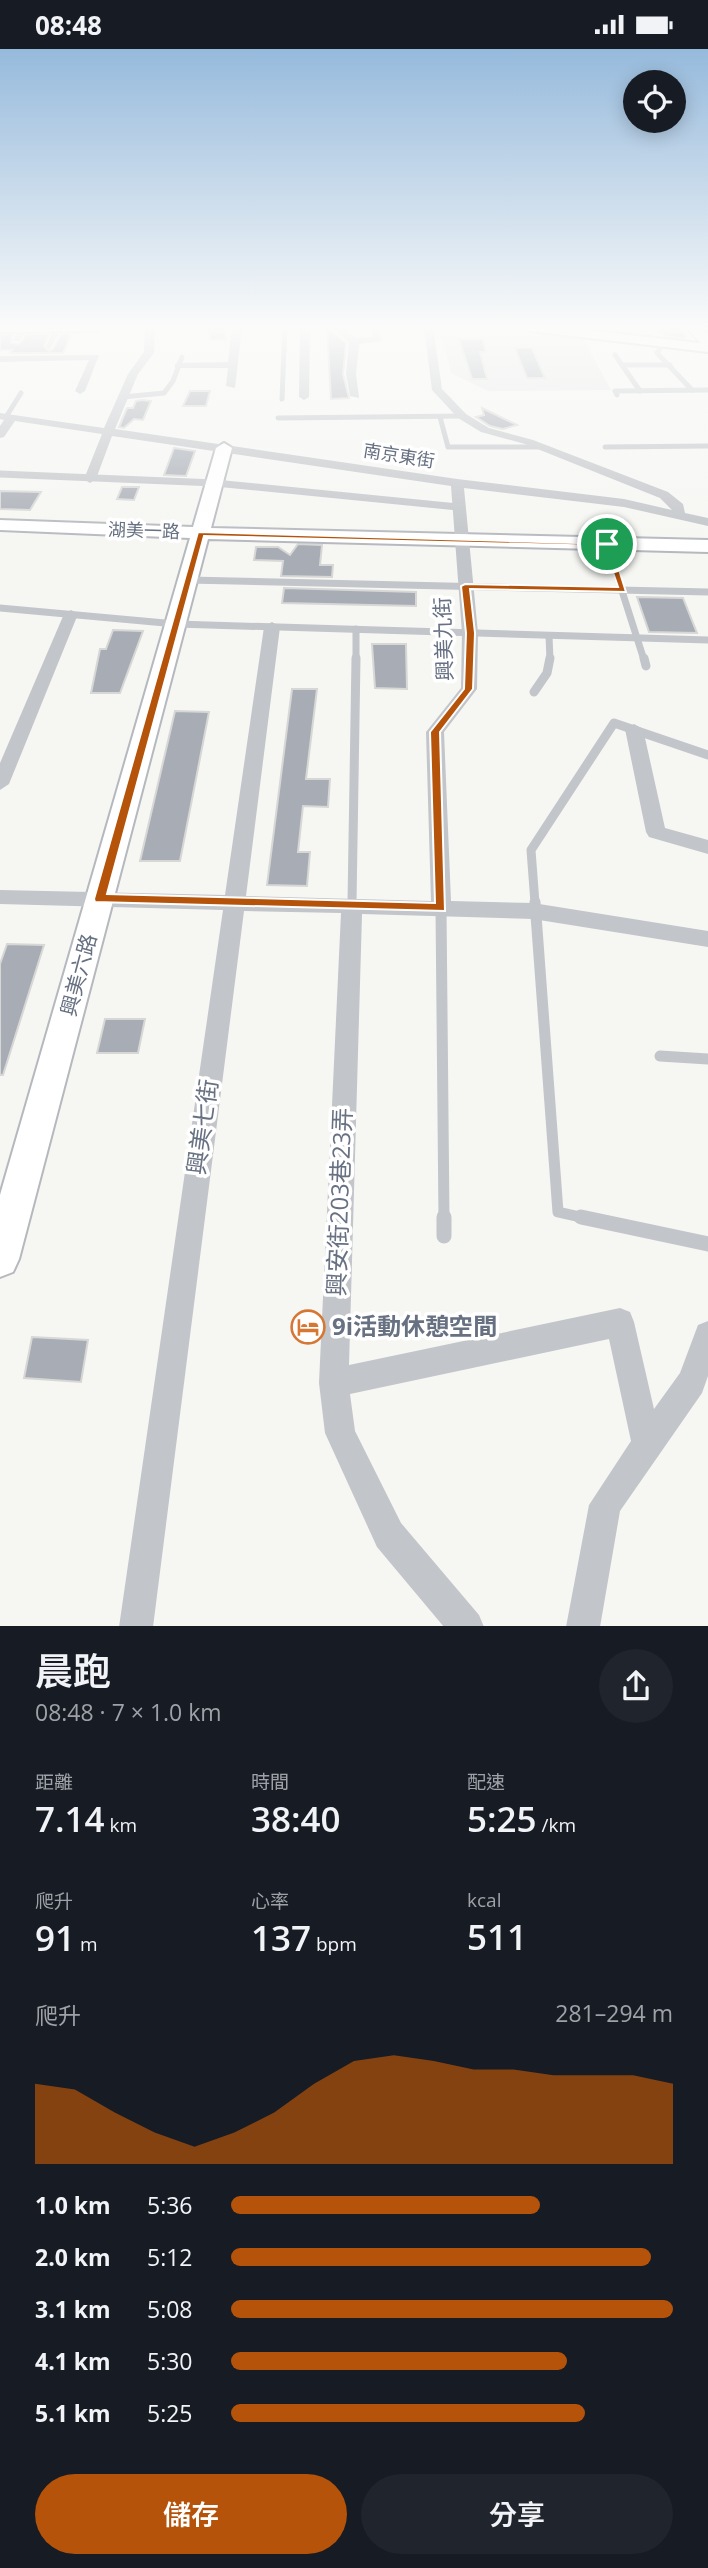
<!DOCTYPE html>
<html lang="zh-TW">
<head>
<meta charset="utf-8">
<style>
  body { margin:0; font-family:"Open Sans","Noto Sans TC",sans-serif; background:#20242c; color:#f1f3f6; height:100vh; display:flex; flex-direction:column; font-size:26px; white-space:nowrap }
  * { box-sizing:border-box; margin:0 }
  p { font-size:23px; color:#9ea1a6 }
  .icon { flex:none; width:38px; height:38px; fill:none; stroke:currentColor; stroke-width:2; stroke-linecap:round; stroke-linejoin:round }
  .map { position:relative; height:1577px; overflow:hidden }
  .sheet { display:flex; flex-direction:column; background:#171b24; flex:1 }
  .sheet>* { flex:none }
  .controls { position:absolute; left:623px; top:21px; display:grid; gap:14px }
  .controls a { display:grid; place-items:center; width:63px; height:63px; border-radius:50%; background:#171b24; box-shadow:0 4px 18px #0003; font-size:35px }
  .pin { position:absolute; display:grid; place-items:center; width:60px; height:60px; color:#fff; margin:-30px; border:4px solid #fff; border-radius:50%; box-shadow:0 2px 7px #0007 }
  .round { display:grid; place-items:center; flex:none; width:74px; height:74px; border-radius:37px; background:#20242c }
  .summary { display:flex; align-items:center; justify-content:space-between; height:119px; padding:0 35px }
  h1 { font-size:38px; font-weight:600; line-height:52px }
  .metrics { display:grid; grid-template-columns:repeat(3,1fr); gap:10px; height:119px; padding:7px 35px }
  .metrics div { display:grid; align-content:center }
  .metrics b { font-size:35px; font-weight:600 }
  .metrics small { font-size:19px; font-weight:400 }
  .metrics p { font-size:19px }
  .chart { height:196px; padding:14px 35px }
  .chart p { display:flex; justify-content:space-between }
  .chart svg { width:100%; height:126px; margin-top:7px; fill:#b45309; opacity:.7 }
  .primary-button { display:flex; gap:14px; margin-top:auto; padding:14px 35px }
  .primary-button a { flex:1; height:80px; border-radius:42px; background:#b45309; color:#fff; font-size:28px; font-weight:600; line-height:80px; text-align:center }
  .primary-button a+a { background:#20242c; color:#f1f3f6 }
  ul { padding:0 35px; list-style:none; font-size:23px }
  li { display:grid; grid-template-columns:112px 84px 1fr; align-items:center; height:52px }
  li i { height:18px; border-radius:9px; background:#b45309 }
  .status { display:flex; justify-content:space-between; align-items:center; height:49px; padding:0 35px; background:#171b24; direction:ltr }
  .status svg { height:19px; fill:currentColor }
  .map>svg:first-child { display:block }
  .built { fill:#e6e7e7 }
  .building { fill:#a8adb5; stroke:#d7d8d6; stroke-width:2 }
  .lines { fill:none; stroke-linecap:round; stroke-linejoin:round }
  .secondary-casing { stroke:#b5b8bd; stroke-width:4 }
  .primary-casing { stroke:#b5b8bc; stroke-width:3 }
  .lane-far4 { stroke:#c2c5c9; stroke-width:5 }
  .lane-far3 { stroke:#c2c5c9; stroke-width:7 }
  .lane-far2 { stroke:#c2c5c9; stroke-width:9 }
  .lane-far1 { stroke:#c2c5c9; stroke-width:11 }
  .lane { stroke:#c2c5c9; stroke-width:15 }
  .street { fill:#c2c5c9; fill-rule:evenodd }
  .secondary { fill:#fff; fill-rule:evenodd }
  .primary { fill:#fff; fill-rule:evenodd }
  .route { fill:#b45309; stroke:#fff; stroke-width:2; fill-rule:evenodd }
  .labels { text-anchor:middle; stroke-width:7; stroke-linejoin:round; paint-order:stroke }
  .far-street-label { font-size:18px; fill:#677182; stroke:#fff }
  .street-label { font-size:21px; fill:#677182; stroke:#fff }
  .near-street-label { font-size:24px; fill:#677182; stroke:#fff }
  .near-poi-label { font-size:24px; font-weight:bold; fill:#677182; stroke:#fff; text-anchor:start }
</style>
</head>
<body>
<div class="status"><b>08:48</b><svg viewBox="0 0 49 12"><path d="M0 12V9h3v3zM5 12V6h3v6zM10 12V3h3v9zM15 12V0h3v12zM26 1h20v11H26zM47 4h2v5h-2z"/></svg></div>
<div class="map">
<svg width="708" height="1578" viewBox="0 0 708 1578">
  <rect width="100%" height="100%" fill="#f6f6f3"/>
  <polygon class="built" points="540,283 582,288 611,341 488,342 451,324 442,287 541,288"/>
  <g class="building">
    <polygon points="207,278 224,278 226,291 211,291"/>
    <polygon points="656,278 679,278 686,286 684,290 665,287"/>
    <polygon points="327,279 346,294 343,325 349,349 331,350"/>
    <polygon points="13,285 11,294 19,295 27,285 49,285 44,297 49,302 53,300 61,285 71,285 63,304 10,304 12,301 0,301 0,286"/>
    <polygon points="459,290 483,290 486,303 480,303 487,330 472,330"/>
    <polygon points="515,299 532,299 545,329 527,329"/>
    <polygon points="190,342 210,342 206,357 183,357"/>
    <polygon points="142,351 151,352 143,371 134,370 124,379 119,378 127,359 133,359 136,352"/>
    <polygon points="482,359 517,376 503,380 490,377 476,368 484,366"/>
    <polygon points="174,399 195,402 186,427 164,426"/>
    <polygon points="122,438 139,438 134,451 117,450"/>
    <polygon points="0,442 41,443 30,461 0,460"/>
    <polygon points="298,495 322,496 320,516 333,516 332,528 281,527 283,512 254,511 256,498 278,498 290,506"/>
    <polygon points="284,539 416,543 416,557 282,554"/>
    <polygon points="637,548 683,549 697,584 649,583"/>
    <polygon points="113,581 143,582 120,644 91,644 100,600 106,600"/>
    <polygon points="372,595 406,595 407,640 375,639"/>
    <polygon points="292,640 317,640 306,730 330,730 328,758 303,757 298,803 310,803 307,837 267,836"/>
    <polygon points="175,662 209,663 180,812 140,812"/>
    <polygon points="7,895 44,896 3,1026 0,1026 0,915"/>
    <polygon points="105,970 145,970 138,1004 97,1004"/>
    <polygon points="32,1288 88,1291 81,1333 24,1329"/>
  </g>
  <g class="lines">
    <defs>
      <g id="secondary">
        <polygon points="0,278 105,278 99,282 0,283"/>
        <polygon points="524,278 560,278 708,295 708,303 530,282"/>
        <polygon points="224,394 232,399 211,479 708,491 708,503 208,490 19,1210 13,1223 0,1228 0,1146 190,489 0,481 0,471 193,478 216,399"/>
      </g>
      <polygon id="primary" points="686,278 701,278 708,285 708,299 703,297"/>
    </defs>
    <use href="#secondary" class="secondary-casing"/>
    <use href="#primary" class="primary-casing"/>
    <g class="lane-far4">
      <polyline points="663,294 657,304 692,341"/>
      <polyline points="49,297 58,279"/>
      <polyline points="615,306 640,342"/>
      <polyline points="622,316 670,316"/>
      <polyline points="617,346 615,342 708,341"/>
      <polyline points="123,348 164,344 173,332 182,308"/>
      <polyline points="282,350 285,278"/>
      <polyline points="6,368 21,344"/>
      <polyline points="440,368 448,398 538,398"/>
      <polyline points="278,369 462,367"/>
      <polyline points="605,398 708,397"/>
    </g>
    <g class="lane-far3">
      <polyline points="0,425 215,434 458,458"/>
      <polyline points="607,495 644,611"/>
      <polyline points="188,531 708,543"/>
      <polyline points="0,559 176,575 708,591"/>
      <polyline points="549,587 550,611"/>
      <polyline points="356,611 356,580"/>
    </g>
    <g class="lane-far2">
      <polyline points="644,609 646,617"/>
      <polyline points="534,643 547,624 550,609"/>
      <polyline points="352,854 356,609"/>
      <polyline points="535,854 531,801 614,674 708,706"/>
    </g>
    <g class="lane-far1">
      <polyline points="535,853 558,1163 589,1170"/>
      <polyline points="441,859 444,1170"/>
      <polyline points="660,1007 708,1010"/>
    </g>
    <g class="lane">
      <polyline points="444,1168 444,1187"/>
      <polyline points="581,1168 708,1195"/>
    </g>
    <g class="street">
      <polygon points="19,278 28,279 19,292 13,292"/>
      <polygon points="145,278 155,278 154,304 138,325 115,380 457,430 624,450 672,461 660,449 525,395 481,383 458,369 432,341 424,278 433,278 442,340 466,365 489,379 533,391 668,443 683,455 685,464 708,469 708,477 624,458 464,439 478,584 477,640 444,683 451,852 533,854 708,882 708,898 533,870 362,865 349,1316 620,1259 630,1263 634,1273 654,1360 680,1324 698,1276 708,1272 708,1327 702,1344 620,1462 600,1578 566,1578 589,1456 631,1392 609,1290 350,1345 355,1382 401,1474 479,1566 484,1578 444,1578 377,1498 325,1384 319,1334 341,864 244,862 153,1578 119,1578 223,861 0,855 0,841 225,846 264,578 272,573 280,578 246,847 431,852 426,683 461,639 462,584 451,437 112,387 96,430 90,434 84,430 102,385 15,372 4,388 0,389 0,377 4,371 0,370 0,364 104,379 128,325 144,303"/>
      <polygon points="232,278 242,278 235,339 226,337 228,319 175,319 175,315 179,314 228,313"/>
      <polygon points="300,278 310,278 309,348 304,351 299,348"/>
      <polygon points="330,278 341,278 356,289 373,288 371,278 380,278 381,292 359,295 356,325 359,349 350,347 346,325 349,293"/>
      <polygon points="99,306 85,342 80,345 75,342 89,311 0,313 0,307"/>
      <polygon points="71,561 78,565 9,735 0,741 0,714 64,565"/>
      <polygon points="634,675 643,680 665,779 708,791 708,805 649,788 646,783 625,680"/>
    </g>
    <use href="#secondary" class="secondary"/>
    <use href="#primary" class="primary"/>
  </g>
  <linearGradient id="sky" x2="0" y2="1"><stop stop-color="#96badc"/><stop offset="0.56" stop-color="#fbfbfa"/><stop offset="1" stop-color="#fbfbfa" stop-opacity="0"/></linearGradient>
  <rect width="708" height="498" fill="url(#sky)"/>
  <path class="route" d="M 198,483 L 611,495 L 626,543 L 470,540 L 475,584 L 473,640 L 440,683 L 445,862 L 95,853 L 94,850 ZM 204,487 L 604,497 L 618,538 L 465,535 L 461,537 L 466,584 L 464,640 L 430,683 L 435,854 L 107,845 Z"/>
  <defs>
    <symbol id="hotel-ring" viewBox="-11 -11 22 22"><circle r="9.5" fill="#fff" stroke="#d67734" stroke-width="1.5"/><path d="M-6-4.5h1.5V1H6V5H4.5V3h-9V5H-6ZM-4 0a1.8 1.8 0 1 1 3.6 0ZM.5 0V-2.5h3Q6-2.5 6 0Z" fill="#d67734"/></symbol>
  </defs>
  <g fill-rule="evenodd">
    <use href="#hotel-ring" x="289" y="1259" width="38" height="38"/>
  </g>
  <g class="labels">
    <g class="far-street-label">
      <text transform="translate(399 407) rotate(9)" y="6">南京東街</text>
      <text transform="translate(144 482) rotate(2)" y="6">湖美一路</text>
    </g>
    <g class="street-label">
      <text transform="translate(444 590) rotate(-92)" y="7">興美九街</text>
      <text transform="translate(79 926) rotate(-75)" y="7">興美六路</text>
    </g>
    <g class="near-street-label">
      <text transform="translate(203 1078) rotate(-82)" y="8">興美七街</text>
      <text transform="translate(340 1153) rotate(-88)" y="8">興安街203巷23弄</text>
    </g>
    <g class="near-poi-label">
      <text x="332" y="1286">9i活動休憩空間</text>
    </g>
  </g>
</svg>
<div class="controls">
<a><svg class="icon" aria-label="locate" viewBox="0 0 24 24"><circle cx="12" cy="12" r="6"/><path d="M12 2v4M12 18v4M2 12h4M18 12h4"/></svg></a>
</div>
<div class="pin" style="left:607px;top:495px;background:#1e9e55"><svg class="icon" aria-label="arrive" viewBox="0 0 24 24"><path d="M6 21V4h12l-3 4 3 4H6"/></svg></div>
</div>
<section class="sheet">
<div class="summary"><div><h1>晨跑</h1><p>08:48 · 7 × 1.0 km</p></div><a class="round"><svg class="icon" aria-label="share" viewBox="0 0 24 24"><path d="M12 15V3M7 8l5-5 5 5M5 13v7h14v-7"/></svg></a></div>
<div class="metrics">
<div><p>距離</p><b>7.14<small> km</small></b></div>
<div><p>時間</p><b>38:40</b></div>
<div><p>配速</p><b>5:25<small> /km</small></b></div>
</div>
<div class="metrics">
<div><p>爬升</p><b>91<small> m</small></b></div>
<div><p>心率</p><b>137<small> bpm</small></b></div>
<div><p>kcal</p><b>511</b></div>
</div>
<div class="chart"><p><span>爬升</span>281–294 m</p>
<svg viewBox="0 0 160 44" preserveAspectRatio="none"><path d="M0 44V16L10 18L20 26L30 33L40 38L50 33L60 26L70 16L80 8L90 6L100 8L110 11L120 11L130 13L140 13L150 13L160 16V44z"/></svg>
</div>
<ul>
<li><b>1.0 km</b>5:36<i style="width:70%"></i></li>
<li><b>2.0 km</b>5:12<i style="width:95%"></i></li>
<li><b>3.1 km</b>5:08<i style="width:100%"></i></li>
<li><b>4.1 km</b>5:30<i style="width:76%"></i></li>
<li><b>5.1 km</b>5:25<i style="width:80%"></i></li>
</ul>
<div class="primary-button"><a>儲存</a><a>分享</a></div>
</section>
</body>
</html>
